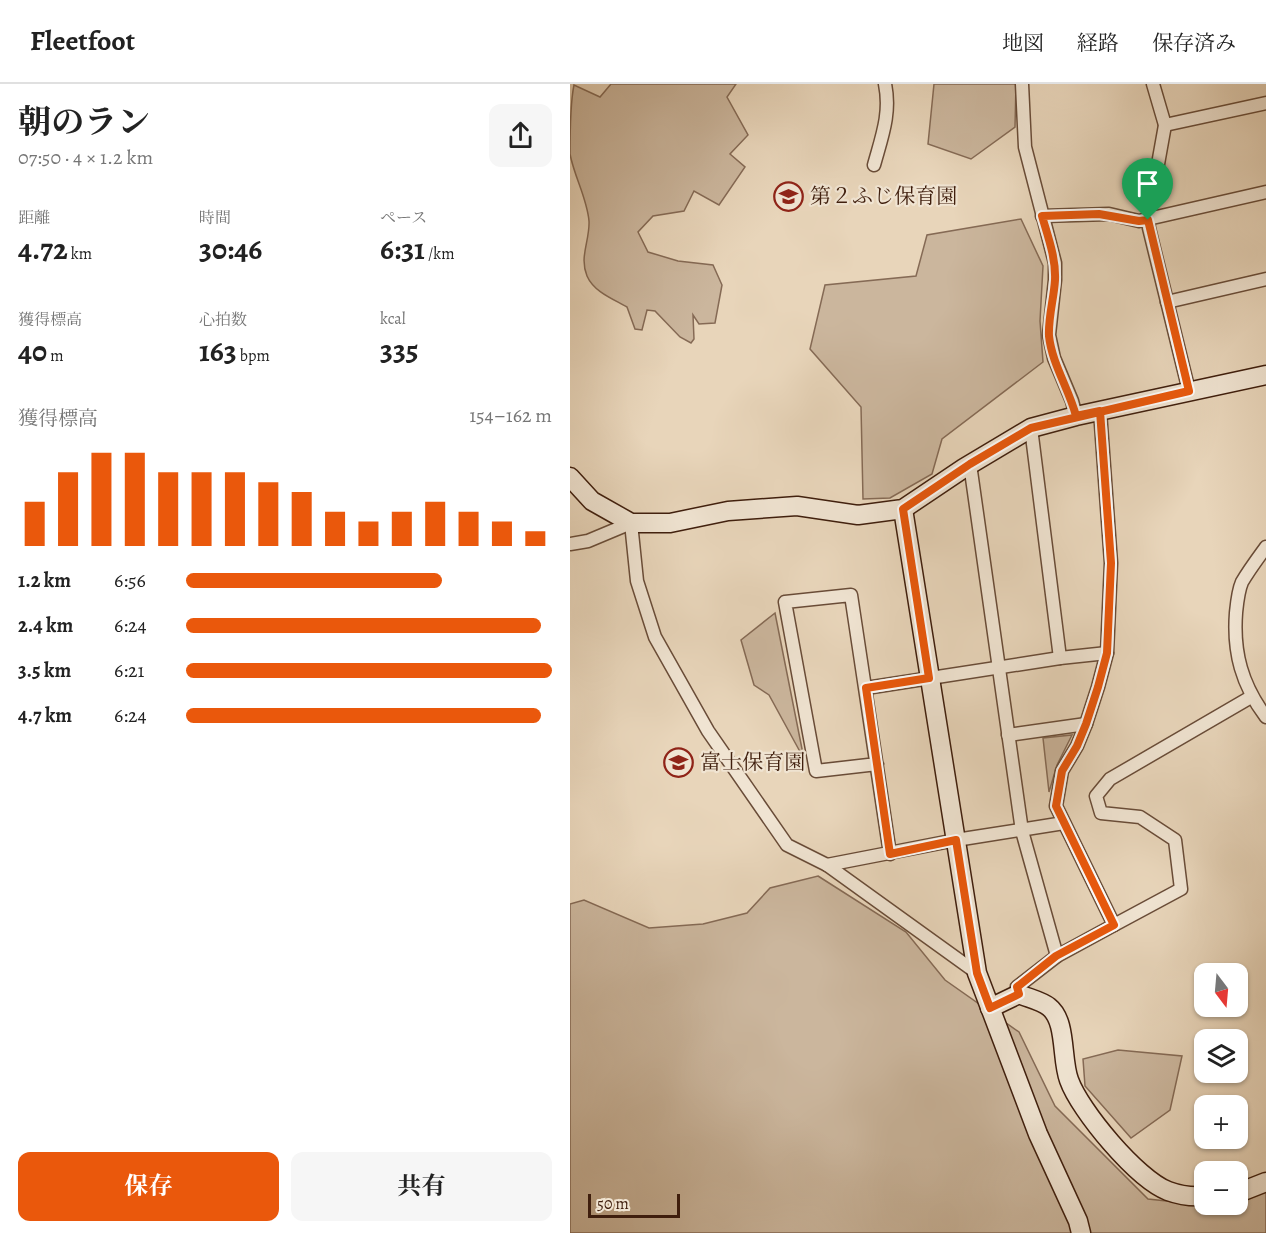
<!DOCTYPE html>
<html lang="ja">
<head>
<meta charset="utf-8">
<style>
  body { margin:0; font-family:Alegreya,"Noto Serif JP",serif; background:#f6f6f6; color:#222; height:100vh; display:flex; flex-direction:column; font-size:22px; white-space:nowrap }
  * { box-sizing:border-box; margin:0 }
  p { font-size:20px; color:#767676 }
  .icon { flex:none; width:33px; height:33px; fill:none; stroke:currentColor; stroke-width:2; stroke-linecap:round; stroke-linejoin:round }
  .map { position:relative; flex:1; overflow:hidden }
  .panel { display:flex; flex-direction:column; background:#fff; width:570px }
  .panel>* { flex:none }
  .needle { width:39px; rotate:164deg }
  .tools { position:absolute; left:624px; top:879px; display:grid; gap:12px }
  .tools a { display:grid; place-items:center; width:54px; height:54px; border-radius:12px; background:#fff; box-shadow:0 2px 4px #0004; font-size:30px }
  .scale { position:absolute; left:18px; bottom:15px; width:92px; box-sizing:border-box; padding-left:6px; border:3px solid #3f1e0d; border-top:0; font-size:16px; line-height:21px; white-space:nowrap; color:#3f1e0d; -webkit-text-stroke:4px #f0e4d2; paint-order:stroke }
  .pin { position:absolute; display:grid; place-items:center; width:51px; height:51px; color:#fff; margin:-62px -26px; border-radius:50% 50% 50% 0; rotate:-45deg; box-shadow:0 0 6px #0007 }
  .pin .icon { rotate:45deg }
  .round { display:grid; place-items:center; flex:none; width:63px; height:63px; border-radius:12px; background:#f6f6f6 }
  .head { display:flex; align-items:center; justify-content:space-between; height:102px; padding:0 18px }
  h1 { font-size:33px; font-weight:700; line-height:45px }
  .figures { display:grid; grid-template-columns:repeat(3,1fr); gap:9px; height:102px; padding:6px 18px }
  .figures div { display:grid; align-content:center }
  .figures b { font-size:30px; font-weight:700 }
  .figures small { font-size:16px; font-weight:400 }
  .figures p { font-size:16px }
  .chart { height:168px; padding:12px 18px }
  .chart p { display:flex; justify-content:space-between }
  .chart svg { width:100%; height:108px; margin-top:6px; stroke:#ea580c; stroke-width:6 }
  .primary-button { display:flex; gap:12px; margin-top:auto; padding:12px 18px }
  .primary-button a { flex:1; height:69px; border-radius:12px; background:#ea580c; color:#fff; font-size:24px; font-weight:700; line-height:69px; text-align:center }
  .primary-button a+a { background:#f6f6f6; color:#222 }
  ul { padding:0 18px; list-style:none; font-size:20px }
  li { display:grid; grid-template-columns:96px 72px 1fr; align-items:center; height:45px }
  li i { height:15px; border-radius:8px; background:#ea580c }
  header { display:flex; align-items:center; gap:36px; box-sizing:border-box; height:84px; padding:0 30px; background:#fff; border-bottom:2px solid #e0e0e0 }
  header strong { font-size:28px }
  nav { display:flex; gap:33px; margin-inline-start:auto; font-size:21px }
  main { display:flex; flex:1; min-height:0 }
  .map>svg:first-child { display:block }
  .green { fill:#cbb69d; stroke:#856a55; stroke-width:1.5 }
  .lines { fill:none; stroke-linecap:round; stroke-linejoin:round }
  .street-casing { stroke:#694c38; stroke-width:15 }
  .secondary-casing { stroke:#3f1e0d; stroke-width:21 }
  .street { stroke:#f0e4d2; stroke-width:12 }
  .secondary { stroke:#f0e4d2; stroke-width:18 }
  .route-casing { stroke:#fff; stroke-width:12 }
  .route { stroke:#ea580c; stroke-width:8 }
  .labels { text-anchor:middle; stroke-width:4.5; stroke-linejoin:round; paint-order:stroke }
  .poi-label { font-size:21px; fill:#3f1e0d; stroke:#f0e4d2; text-anchor:start }
</style>
</head>
<body>
<header>
<strong>Fleetfoot</strong>
<nav><a>地図</a><a>経路</a><a>保存済み</a></nav>
</header>
<main>
<section class="panel">
<div class="head"><div><h1>朝のラン</h1><p>07:50 · 4 × 1.2 km</p></div><a class="round"><svg class="icon" aria-label="share" viewBox="0 0 24 24"><path d="M12 15V3M7 8l5-5 5 5M5 13v7h14v-7"/></svg></a></div>
<div class="figures">
<div><p>距離</p><b>4.72<small> km</small></b></div>
<div><p>時間</p><b>30:46</b></div>
<div><p>ペース</p><b>6:31<small> /km</small></b></div>
</div>
<div class="figures">
<div><p>獲得標高</p><b>40<small> m</small></b></div>
<div><p>心拍数</p><b>163<small> bpm</small></b></div>
<div><p>kcal</p><b>335</b></div>
</div>
<div class="chart"><p><span>獲得標高</span>154–162 m</p>
<svg viewBox="0 0 160 44" preserveAspectRatio="none"><path d="M5 44V26M15 44V14M25 44V6M35 44V6M45 44V14M55 44V14M65 44V14M75 44V18M85 44V22M95 44V30M105 44V34M115 44V30M125 44V26M135 44V30M145 44V34M155 44V38"/></svg>
</div>
<ul>
<li><b>1.2 km</b>6:56<i style="width:70%"></i></li>
<li><b>2.4 km</b>6:24<i style="width:97%"></i></li>
<li><b>3.5 km</b>6:21<i style="width:100%"></i></li>
<li><b>4.7 km</b>6:24<i style="width:97%"></i></li>
</ul>
<div class="primary-button"><a>保存</a><a>共有</a></div>
</section>
<div class="map">
<svg width="696" height="1149" viewBox="0 0 696 1149">
  <rect width="100%" height="100%" fill="#e8d5ba"/>
  <filter id="stains"><feTurbulence type="fractalNoise" baseFrequency=".00333" numOctaves="4"/><feColorMatrix values="0 0 0 0 .2 0 0 0 0 .09 0 0 0 0 .02 0 0 0 .5 -.17"/></filter>
  <radialGradient id="worn" r=".72"><stop offset=".6" stop-color="#630" stop-opacity="0"/><stop offset="1" stop-color="#630" stop-opacity=".3"/></radialGradient>
  <g class="green">
    <path d="M 41,0 L 166,0 L 157,13 L 178,51 L 160,70 L 175,83 L 149,121 L 124,107 L 114,127 L 83,132 L 68,148 L 78,168 L 108,177 L 143,181 L 152,201 L 145,239 L 129,240 L 123,231 L 124,255 L 121,259 L 110,253 L 85,227 L 77,226 L 72,246 L 65,245 L 57,223 C 43,215 24,208 17,192 C 9,173 20,156 19,137 C 17,114 4,92 0,70 C 0,50 0,20 4,1 L 30,13 Z"/>
    <polygon points="364,0 446,0 445,43 401,75 358,60"/>
    <polygon points="451,135 473,182 470,237 473,278 372,355 362,390 320,414 293,415 291,323 240,265 255,201 346,192 357,151"/>
    <polygon points="205,529 234,675 199,611 184,601 171,556"/>
    <polygon points="502,651 487,681 479,708 473,654"/>
    <polygon points="248,792 336,848 375,896 449,948 485,1022 578,1115 625,1120 668,1120 668,1117 696,1106 696,1149 0,1149 0,820 14,816 79,844 133,840 177,829 200,804"/>
    <polygon points="548,966 612,972 600,1026 561,1054 515,1002 513,975"/>
  </g>
  <g class="lines">
    <defs>
      <g id="street">
        <polyline points="452,0 455,63 485,179 485,196 479,251 484,274 502,317 506,332"/>
        <polyline points="583,0 595,41 578,136 579,144 619,307"/>
        <polyline points="595,41 696,19"/>
        <path d="M 304,81 C 312,52 321,29 315,0"/>
        <polyline points="472,132 539,130 569,137 696,108"/>
        <polyline points="597,218 696,195"/>
        <polyline points="461,344 490,574"/>
        <polyline points="400,380 452,747 487,872"/>
        <polyline points="0,460 18,457 61,439 67,497 85,553 138,647 217,761 257,781 407,889"/>
        <path d="M 696,463 C 688,474 679,486 672,498 C 668,507 667,519 666,529 C 663,569 672,601 696,633"/>
        <polyline points="296,604 490,574 537,569"/>
        <polyline points="438,651 516,640"/>
        <polyline points="307,680 246,687 215,518 281,511 320,770"/>
        <polyline points="257,781 386,756 494,739"/>
        <polyline points="544,841 611,805 605,756 570,733 531,729 526,712 540,695 681,613"/>
        <polyline points="449,910 447,903 487,872 544,841 486,722 492,687 507,662 516,640 528,603 537,569 541,479 530,327"/>
      </g>
      <g id="secondary">
        <polyline points="0,393 22,417 61,439 100,439 158,427 227,422 288,431 333,425 394,384 461,344 506,332 696,291"/>
        <polyline points="333,425 407,889 468,1050 508,1137 511,1149"/>
        <path d="M 420,924 L 449,910 C 458,914 472,917 479,923 C 497,937 491,975 499,996 C 510,1027 567,1095 598,1107 C 609,1111 623,1113 634,1112"/>
        <polyline points="668,1109 696,1098"/>
      </g>
    </defs>
    <use href="#street" class="street-casing"/>
    <use href="#secondary" class="secondary-casing"/>
    <use href="#street" class="street"/>
    <use href="#secondary" class="secondary"/>
  </g>
  <g class="lines">
    <defs>
      <path id="route" d="M 578,136 L 619,307 L 461,344 L 400,380 L 333,425 L 359,594 L 296,604 L 320,770 L 386,756 L 407,889 L 420,924 L 449,910 L 447,903 L 486,872 L 544,841 L 486,722 L 492,687 L 507,662 L 516,640 L 528,603 L 537,569 L 541,479 L 530,327 L 506,332 C 499,305 482,280 479,252 C 478,234 484,214 485,196 C 486,174 478,153 472,132 L 529,130 L 569,137 L 578,136"/>
    </defs>
    <use href="#route" class="route-casing"/>
    <use href="#route" class="route"/>
  </g>
  <defs>
    <symbol id="school-ring" viewBox="-11 -11 22 22"><circle r="9.5" fill="#f0e4d2" stroke="#8f2418" stroke-width="1.5"/><path d="M0-5L7-2L0 1L-7-2ZM-4 1L0 2.5L4 1V4Q0 6-4 4Z" fill="#8f2418"/></symbol>
  </defs>
  <g fill-rule="evenodd">
    <use href="#school-ring" x="202" y="96" width="33" height="33"/>
    <use href="#school-ring" x="92" y="662" width="33" height="33"/>
  </g>
  <g class="labels">
    <g class="poi-label">
      <text x="240" y="119">第２ふじ保育園</text>
      <text x="130" y="685">富士保育園</text>
    </g>
  </g>
  <rect width="100%" height="100%" filter="url(#stains)"/>
  <rect width="100%" height="100%" fill="url(#worn)"/>
</svg>
<div class="tools">
<a><svg class="needle" viewBox="-14 -14 28 28"><path d="M0-13l5 13h-10z" fill="#e53935"/><path d="M0 13l5-13h-10z" fill="#767676"/></svg></a>
<a><svg class="icon" aria-label="layers" viewBox="0 0 24 24"><path d="M12 4l9 5-9 5-9-5zM3 14l9 5 9-5"/></svg></a>
<a>+</a>
<a>−</a>
</div>
<div class="scale">50 m</div>
<div class="pin" style="left:578px;top:136px;background:#1e9e55"><svg class="icon" aria-label="arrive" viewBox="0 0 24 24"><path d="M6 21V4h12l-3 4 3 4H6"/></svg></div>
</div>
</main>
</body>
</html>
